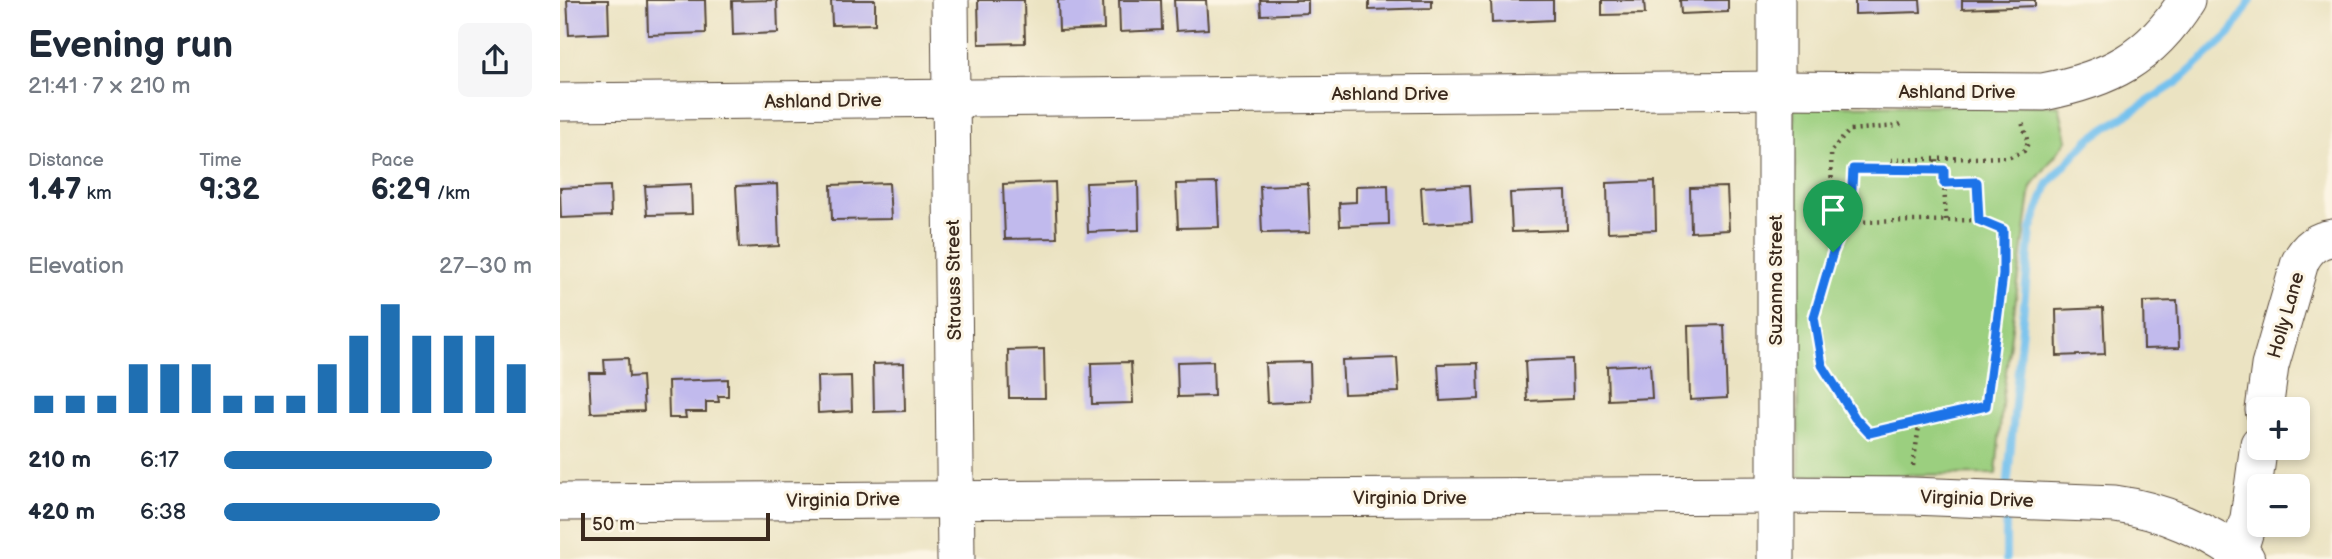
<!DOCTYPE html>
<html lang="en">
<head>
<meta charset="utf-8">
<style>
  body { margin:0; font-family:"Balsamiq Sans",sans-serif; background:#f6f6f7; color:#1f2937; height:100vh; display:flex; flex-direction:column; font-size:26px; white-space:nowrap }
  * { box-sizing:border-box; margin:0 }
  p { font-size:23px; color:#747a83 }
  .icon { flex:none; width:38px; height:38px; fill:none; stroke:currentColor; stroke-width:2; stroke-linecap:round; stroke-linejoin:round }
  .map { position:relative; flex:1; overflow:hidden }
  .panel { display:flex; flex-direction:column; background:#fff; width:560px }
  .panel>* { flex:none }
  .controls { position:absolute; left:1687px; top:397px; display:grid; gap:14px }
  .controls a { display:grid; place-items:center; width:63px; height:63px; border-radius:10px; background:#fff; box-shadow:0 4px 10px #0003; font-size:35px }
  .scale { position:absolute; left:21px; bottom:18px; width:189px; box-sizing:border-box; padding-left:7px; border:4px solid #3b2a1e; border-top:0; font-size:19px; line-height:24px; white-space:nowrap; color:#3b2a1e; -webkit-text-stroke:5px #fcf5e5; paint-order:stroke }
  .pin { position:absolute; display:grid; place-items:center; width:60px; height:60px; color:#fff; margin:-72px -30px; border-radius:50% 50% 50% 0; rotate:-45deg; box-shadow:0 0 7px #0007 }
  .pin .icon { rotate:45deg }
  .round { display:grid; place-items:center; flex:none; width:74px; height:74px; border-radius:10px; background:#f6f6f7 }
  .summary { display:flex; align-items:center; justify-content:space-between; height:119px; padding:0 28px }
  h1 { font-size:38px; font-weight:700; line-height:52px }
  .figures { display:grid; grid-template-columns:repeat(3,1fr); gap:10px; height:119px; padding:7px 28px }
  .figures div { display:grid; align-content:center }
  .figures b { font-size:30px; font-weight:700 }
  .figures small { font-size:19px; font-weight:400 }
  .figures p { font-size:19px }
  .chart { height:196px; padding:14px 28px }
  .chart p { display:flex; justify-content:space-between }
  .chart svg { width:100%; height:126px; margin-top:7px; stroke:#1f6fb2; stroke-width:6 }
  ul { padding:0 28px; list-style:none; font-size:23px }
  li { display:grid; grid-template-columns:112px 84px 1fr; align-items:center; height:52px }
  li i { height:18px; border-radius:9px; background:#1f6fb2 }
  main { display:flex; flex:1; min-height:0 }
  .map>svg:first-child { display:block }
  .green { fill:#9bcf7f; stroke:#6b7c4e; stroke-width:2 }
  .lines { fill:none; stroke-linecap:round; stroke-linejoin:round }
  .stream { stroke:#74c1ee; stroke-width:8 }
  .building { fill:#c1baed }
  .minor-casing { stroke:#554637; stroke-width:39 }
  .path { stroke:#554637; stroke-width:4.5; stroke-dasharray:2 5; stroke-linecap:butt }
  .minor { stroke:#fff; stroke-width:37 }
  .route-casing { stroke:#fff; stroke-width:14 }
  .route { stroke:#1a73e8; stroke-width:9 }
  .labels { text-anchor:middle; stroke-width:6; stroke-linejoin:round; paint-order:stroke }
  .street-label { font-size:19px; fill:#3b2a1e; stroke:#fcf5e5 }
</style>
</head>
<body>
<main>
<section class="panel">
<div class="summary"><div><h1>Evening run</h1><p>21:41 · 7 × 210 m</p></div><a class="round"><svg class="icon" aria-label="share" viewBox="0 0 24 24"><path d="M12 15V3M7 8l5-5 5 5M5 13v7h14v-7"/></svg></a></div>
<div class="figures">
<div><p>Distance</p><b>1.47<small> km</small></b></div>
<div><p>Time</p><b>9:32</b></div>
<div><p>Pace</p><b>6:29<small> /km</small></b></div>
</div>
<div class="chart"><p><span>Elevation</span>27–30 m</p>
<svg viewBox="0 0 160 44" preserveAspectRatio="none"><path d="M5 44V38M15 44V38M25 44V38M35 44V27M45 44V27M55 44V27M65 44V38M75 44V38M85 44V38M95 44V27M105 44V17M115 44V6M125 44V17M135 44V17M145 44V17M155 44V27"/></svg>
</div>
<ul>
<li><b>210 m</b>6:17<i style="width:87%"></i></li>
<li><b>420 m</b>6:38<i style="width:70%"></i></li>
</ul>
</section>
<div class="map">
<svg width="1772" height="559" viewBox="0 0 1772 559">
  <rect width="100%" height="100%" fill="#fcf5e5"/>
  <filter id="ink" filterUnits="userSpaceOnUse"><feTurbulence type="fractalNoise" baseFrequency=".0143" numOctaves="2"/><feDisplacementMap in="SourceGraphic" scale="14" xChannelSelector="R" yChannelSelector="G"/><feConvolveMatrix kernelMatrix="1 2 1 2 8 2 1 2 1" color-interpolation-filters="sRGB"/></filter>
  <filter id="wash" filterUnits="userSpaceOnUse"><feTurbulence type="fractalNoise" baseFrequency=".00686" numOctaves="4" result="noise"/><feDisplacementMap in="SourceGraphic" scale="28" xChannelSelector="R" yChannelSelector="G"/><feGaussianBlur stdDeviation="1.57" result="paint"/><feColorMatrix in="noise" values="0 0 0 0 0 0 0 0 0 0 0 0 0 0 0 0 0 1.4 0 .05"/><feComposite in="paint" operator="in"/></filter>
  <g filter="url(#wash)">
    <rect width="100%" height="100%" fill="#ebe3c2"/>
    <polygon class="green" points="1499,105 1507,140 1471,187 1443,394 1436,474 1239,476 1234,106"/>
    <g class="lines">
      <g class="stream">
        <polyline points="1447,490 1471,230 1488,184 1529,139 1618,82 1670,34 1691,0"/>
        <polyline points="1446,509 1446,559"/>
      </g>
    </g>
    <g id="blocks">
      <g class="building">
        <polygon points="7,0 48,0 49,33 9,35"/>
        <polygon points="87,0 145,0 146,33 88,35"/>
        <polygon points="217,0 218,33 173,35 172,1"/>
        <polygon points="271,0 315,0 315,24 272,25"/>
        <polygon points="418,0 464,0 465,43 419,44"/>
        <polygon points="498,0 543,0 544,29 499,31"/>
        <polygon points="559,0 601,0 602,30 560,32"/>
        <polygon points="614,0 646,0 648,29 616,31"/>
        <polygon points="700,0 748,0 748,13 701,15"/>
        <polygon points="809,0 872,0 872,8 809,10"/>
        <polygon points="931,0 993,0 993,20 932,23"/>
        <polygon points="1042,0 1084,0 1085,14 1042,15"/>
        <polygon points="1120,0 1168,0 1168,12 1121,14"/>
        <polygon points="1295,0 1360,0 1361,12 1295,14"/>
        <polygon points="1402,0 1475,0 1475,6 1402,9"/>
        <polygon points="578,181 579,230 528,232 526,183"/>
        <polygon points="1095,181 1096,230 1048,232 1047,183"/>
        <polygon points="495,182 497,238 445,239 443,184"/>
        <polygon points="329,183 331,219 272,220 271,185"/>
        <polygon points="657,183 659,227 618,228 616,184"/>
        <polygon points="131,184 132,214 87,215 85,186"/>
        <polygon points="217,184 219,246 179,248 176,186"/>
        <polygon points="748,184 750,232 702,233 700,186"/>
        <polygon points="828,185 829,224 780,226 779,203 796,202 796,186"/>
        <polygon points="910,185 912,222 863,224 861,187"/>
        <polygon points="50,186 51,216 1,218 0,188"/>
        <polygon points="1167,187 1169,230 1131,232 1130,188"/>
        <polygon points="1006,191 1007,230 952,232 950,193"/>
        <polygon points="1617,301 1619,348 1584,349 1583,302"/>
        <polygon points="1543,308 1545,354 1497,356 1496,310"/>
        <polygon points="1164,325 1167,398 1130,400 1128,326"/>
        <polygon points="484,349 485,398 449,398 448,350"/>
        <polygon points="68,358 69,377 82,376 84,411 31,413 29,373 45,373 44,359"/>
        <polygon points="837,358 839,392 784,394 782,360"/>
        <polygon points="1012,359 1013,399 967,401 965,361"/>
        <polygon points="653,361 654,396 618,397 617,362"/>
        <polygon points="571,362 573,403 532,404 531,363"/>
        <polygon points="750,362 751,401 707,403 705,363"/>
        <polygon points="344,363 345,411 314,412 313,364"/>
        <polygon points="918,363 919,399 880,401 878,364"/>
        <polygon points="1090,364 1092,398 1048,400 1047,366"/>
        <polygon points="291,376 292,411 258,413 257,377"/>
        <polygon points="168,379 168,396 158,396 159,402 146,402 146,412 125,412 126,418 109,418 108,381"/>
      </g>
    </g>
  </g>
  <g filter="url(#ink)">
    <use href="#blocks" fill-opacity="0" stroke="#554637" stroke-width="2"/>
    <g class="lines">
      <defs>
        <g id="minor">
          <polyline points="390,0 396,559"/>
          <path d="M 0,102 L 1216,90 L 1483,92 C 1549,79 1590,59 1627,0"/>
          <path d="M 1704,410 L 1710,366 L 1740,262 C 1747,248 1756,240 1772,238"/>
          <path d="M 0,502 L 1215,495 L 1352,496 L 1555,504 C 1601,510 1649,531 1686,559"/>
          <polyline points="1678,553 1689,518 1699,444"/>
          <polyline points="1216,559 1216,0"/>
        </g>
      </defs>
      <use href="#minor" class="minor-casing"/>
      <g class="path">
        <polyline points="1331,160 1450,157 1464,151 1468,143 1462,122"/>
        <polyline points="1377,170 1384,171 1384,183 1417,182 1419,220 1290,222 1293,169 1377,170 1377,159"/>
        <polyline points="1384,183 1386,221"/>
        <polyline points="1290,222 1281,233 1273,252 1254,317 1262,365 1295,418 1309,433 1360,420"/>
        <polyline points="1273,248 1271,151 1290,130 1337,126 1345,122"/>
        <polyline points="1353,466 1360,420 1425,406 1443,275 1443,230 1419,220"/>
      </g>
      <use href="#minor" class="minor"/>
    </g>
  </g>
  <g class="lines" filter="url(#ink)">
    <defs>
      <polygon id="route" points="1293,169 1384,170 1384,183 1417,182 1419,220 1443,230 1443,275 1426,406 1309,433 1295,418 1262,365 1254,317 1273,252 1281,233 1290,222"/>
    </defs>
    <use href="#route" class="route-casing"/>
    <use href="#route" class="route"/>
  </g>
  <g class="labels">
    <g class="street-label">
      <text x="1397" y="98">Ashland Drive</text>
      <text x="830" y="100">Ashland Drive</text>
      <text transform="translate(263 100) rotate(-1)" y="7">Ashland Drive</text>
      <text transform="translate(393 280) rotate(-91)" y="7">Strauss Street</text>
      <text transform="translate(1215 280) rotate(-90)" y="7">Suzanna Street</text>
      <text transform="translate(1725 315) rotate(-74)" y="7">Holly Lane</text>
      <text x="850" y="504">Virginia Drive</text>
      <text transform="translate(1417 498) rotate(2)" y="7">Virginia Drive</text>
      <text transform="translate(283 499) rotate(-1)" y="7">Virginia Drive</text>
    </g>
  </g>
</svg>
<div class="controls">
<a>+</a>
<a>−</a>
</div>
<div class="scale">50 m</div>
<div class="pin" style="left:1273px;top:252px;background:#1e9e55"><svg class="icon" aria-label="arrive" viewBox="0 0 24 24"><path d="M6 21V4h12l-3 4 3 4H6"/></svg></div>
</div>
</main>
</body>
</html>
